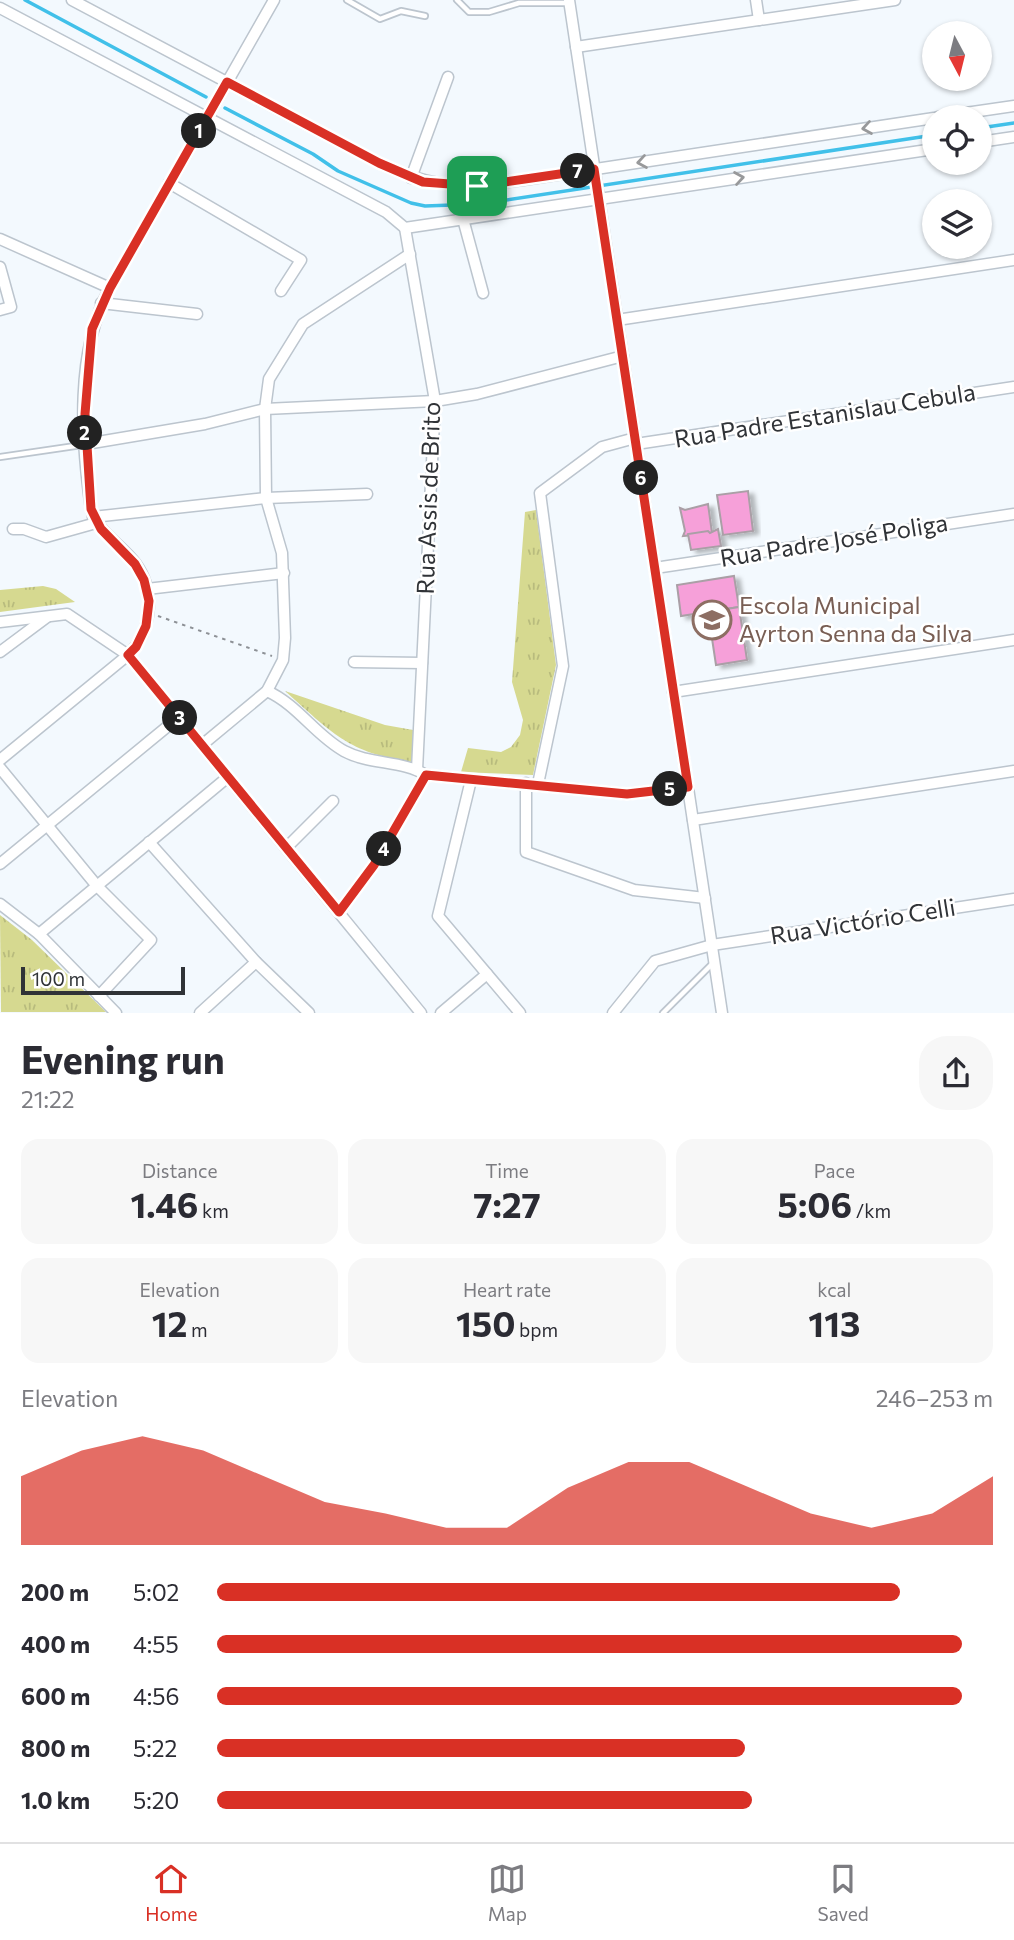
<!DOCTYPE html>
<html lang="en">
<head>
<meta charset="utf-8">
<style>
  body { margin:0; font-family:Commissioner,sans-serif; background:#f7f7f7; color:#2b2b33; height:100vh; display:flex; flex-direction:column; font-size:26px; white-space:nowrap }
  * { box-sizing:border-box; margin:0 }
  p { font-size:23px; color:#7c7c81 }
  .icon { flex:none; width:38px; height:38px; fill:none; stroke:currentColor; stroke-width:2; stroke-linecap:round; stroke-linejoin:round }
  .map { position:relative; height:1013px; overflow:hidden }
  .sheet { display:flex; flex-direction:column; background:#fff; flex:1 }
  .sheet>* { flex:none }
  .needle { width:46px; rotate:173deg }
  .buttons { position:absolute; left:922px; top:21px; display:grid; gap:14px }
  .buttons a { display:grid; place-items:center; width:70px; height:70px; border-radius:50%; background:#fff; box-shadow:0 2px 5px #0004; font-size:35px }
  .scale { position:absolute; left:21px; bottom:18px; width:164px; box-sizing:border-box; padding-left:7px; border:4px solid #303337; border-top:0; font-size:19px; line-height:24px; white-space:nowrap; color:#303337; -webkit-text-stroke:5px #fff; paint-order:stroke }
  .pin { position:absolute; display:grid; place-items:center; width:60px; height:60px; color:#fff; margin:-30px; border-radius:14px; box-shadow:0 4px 10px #0006 }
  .km { position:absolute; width:35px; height:35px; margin:-18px; border-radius:50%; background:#222; color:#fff; font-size:19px; line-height:35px; text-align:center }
  .round { display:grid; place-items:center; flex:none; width:74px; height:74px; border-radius:28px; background:#f7f7f7 }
  .head { display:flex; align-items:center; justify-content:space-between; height:119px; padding:0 21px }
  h1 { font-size:38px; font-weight:700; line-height:52px }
  .stats { display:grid; grid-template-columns:repeat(3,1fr); gap:10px; height:119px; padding:7px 21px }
  .stats div { display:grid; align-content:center; border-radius:18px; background:#f7f7f7; text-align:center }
  .stats b { font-size:35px; font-weight:700 }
  .stats small { font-size:19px; font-weight:400 }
  .stats p { font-size:19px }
  .chart { height:196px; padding:14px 21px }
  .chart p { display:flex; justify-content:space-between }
  .chart svg { width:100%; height:126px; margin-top:7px; fill:#d93025; opacity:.7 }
  ul { padding:0 21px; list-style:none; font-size:23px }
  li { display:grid; grid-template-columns:112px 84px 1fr; align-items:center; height:52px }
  li i { height:18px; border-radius:9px; background:#d93025 }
  .tab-bar { display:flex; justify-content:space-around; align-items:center; height:98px; border-top:2px solid #e1e1e2; background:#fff; font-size:19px; color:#7c7c81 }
  .tab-bar a { display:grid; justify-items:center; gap:4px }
  .tab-bar .selected { color:#d93025 }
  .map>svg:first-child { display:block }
  .park { fill:url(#park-tufts) }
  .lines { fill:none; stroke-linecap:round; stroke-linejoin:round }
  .stream { stroke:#41c0e9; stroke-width:3.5 }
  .building { fill:#f6a0d9; stroke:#aa9fa6; stroke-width:2; filter:url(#shadow) }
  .service-casing { stroke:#bcc5ce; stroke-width:8 }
  .minor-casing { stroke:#bcc5ce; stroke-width:13 }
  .path { stroke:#8d9196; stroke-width:2; stroke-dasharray:3.5 5; stroke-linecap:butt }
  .service { stroke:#fff; stroke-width:4.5 }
  .minor { stroke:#fff; stroke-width:10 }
  .oneway { stroke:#98999b }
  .route-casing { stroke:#fff; stroke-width:14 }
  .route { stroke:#d93025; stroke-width:9 }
  .labels { text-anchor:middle; stroke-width:5; stroke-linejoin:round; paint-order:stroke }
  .street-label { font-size:24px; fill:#303337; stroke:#fff }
  .education-label { font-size:24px; fill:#785e54; stroke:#fff; text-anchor:start }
</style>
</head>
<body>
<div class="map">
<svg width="1014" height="1013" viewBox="0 0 1014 1013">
  <defs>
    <pattern id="park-tufts" width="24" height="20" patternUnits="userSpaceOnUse" patternTransform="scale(1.75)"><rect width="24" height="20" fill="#d6d990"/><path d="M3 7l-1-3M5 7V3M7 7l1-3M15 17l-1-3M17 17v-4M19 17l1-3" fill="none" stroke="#b8bb7d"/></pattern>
    <filter id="shadow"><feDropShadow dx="5.5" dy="3" stdDeviation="2" flood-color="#0004"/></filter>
  </defs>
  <rect width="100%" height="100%" fill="#f3f9fe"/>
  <g class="park">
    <polygon points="536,510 556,665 533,775 461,772 468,748 501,752 511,747 520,735 523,720 512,682 525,512"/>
    <polygon points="43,586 56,589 75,602 0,612 0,590"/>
    <path d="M 285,691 L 385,725 L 413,730 L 412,762 C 348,753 331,732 285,691 Z"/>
    <polygon points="0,915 32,940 106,1012 1,1012"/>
  </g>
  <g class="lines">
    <g class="stream">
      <polyline points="25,0 206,97"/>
      <polyline points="225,108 313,154 338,171 411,203 425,206 480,204 934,135"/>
      <polyline points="980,128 1014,123"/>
    </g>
  </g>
  <g class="building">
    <polygon points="748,491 753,531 723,535 717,495"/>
    <polygon points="708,504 712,533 683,536 685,531 680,508 685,510"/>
    <polygon points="718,529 721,546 691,550 688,534 708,531 710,533"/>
    <polygon points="734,576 739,607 681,616 677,585"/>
    <polygon points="739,607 747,660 716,665 708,612"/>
  </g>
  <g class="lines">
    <defs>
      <g id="service">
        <polyline points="347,0 380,19 401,11 425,16"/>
        <polyline points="457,0 469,12 489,12 519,3 568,3"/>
        <polyline points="0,457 82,445"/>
        <polyline points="663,1013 714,962"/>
      </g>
      <g id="minor">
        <path d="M 72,0 L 379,163 C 432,189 466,188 523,180 L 934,118"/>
        <polyline points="569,0 722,1013"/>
        <polyline points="756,0 759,20"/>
        <polyline points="0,8 386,212 405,228 934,149"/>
        <polyline points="576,47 895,0"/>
        <polyline points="938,117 1014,106"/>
        <polyline points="980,142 1014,137"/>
        <polyline points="411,178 448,77"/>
        <polyline points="169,183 301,260 281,291"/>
        <polyline points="463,219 483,293"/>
        <polyline points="405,228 435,401 417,770"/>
        <polyline points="0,239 110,288"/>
        <polyline points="0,267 11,307 0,310"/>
        <polyline points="101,303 197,314"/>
        <polyline points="617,320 1014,260"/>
        <polyline points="86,444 205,424 265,409 435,401 477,394 623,356"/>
        <polyline points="636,444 1014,387"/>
        <polyline points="93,517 266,498 367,494"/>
        <polyline points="13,529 24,529 46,537 96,523"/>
        <polyline points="655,568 1014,514"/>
        <polyline points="147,589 284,573"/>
        <polyline points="0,622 67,614 128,655 421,1013"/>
        <polyline points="0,652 47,617"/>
        <polyline points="354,662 422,663"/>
        <path d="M 267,691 C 298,705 315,735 344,751 C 370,765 402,760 426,775 L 627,794 L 688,787"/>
        <polyline points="673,692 1014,640"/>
        <polyline points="202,745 267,691 283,660 285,638 282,553 266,498 265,409 269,379 303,324 410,254"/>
        <path d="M 0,760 L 128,655 C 152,631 156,592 136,564 C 121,544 98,533 91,509 C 81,439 75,351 110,288 L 274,0"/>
        <polyline points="0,768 97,886 151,940 99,996"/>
        <polyline points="471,780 438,916 520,1013"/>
        <polyline points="526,783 526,852 634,890 705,898"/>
        <polyline points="538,784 563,666 540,493 602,447 635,438"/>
        <polyline points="693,820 1014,771"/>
        <polyline points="149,842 256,962 309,1013"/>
        <polyline points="286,848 333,801"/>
        <polyline points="0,864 179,717"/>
        <polyline points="0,904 39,934 116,1013"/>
        <polyline points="339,912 374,865 426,775"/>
        <polyline points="39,934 228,777"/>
        <polyline points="200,1013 256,962"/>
        <polyline points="441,1013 487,974"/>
        <polyline points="613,1013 655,961 712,945 1014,899"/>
      </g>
    </defs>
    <use href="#service" class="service-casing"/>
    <use href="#minor" class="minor-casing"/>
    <polyline class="path" points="158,616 272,656"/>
    <use href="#service" class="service"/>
    <use href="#minor" class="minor"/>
  </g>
  <defs><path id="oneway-chevron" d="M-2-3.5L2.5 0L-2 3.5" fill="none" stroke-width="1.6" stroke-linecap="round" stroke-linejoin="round" transform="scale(1.75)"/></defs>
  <g class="oneway">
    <use href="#oneway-chevron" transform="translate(867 128) rotate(171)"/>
    <use href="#oneway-chevron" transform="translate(642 162) rotate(171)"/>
    <use href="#oneway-chevron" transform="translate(739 178) rotate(-9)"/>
  </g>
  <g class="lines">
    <defs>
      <polygon id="route" points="227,82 379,163 423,182 477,186 594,169 688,787 627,794 426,775 374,865 339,912 128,655 136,647 146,626 149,601 144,580 135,564 101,529 91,509 85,414 92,329 110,288"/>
    </defs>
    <use href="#route" class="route-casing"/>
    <use href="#route" class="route"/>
  </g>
  <defs>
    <symbol id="school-ring" viewBox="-11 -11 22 22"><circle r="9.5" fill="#fff" stroke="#8d6e63" stroke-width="1.5"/><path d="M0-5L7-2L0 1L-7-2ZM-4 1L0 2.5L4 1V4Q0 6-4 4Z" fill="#8d6e63"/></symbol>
  </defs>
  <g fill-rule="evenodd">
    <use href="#school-ring" x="690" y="598" width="44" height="44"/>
  </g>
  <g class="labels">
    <g class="street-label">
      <text transform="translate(825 416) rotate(-9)" y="8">Rua Padre Estanislau Cebula</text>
      <text transform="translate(429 498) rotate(-88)" y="8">Rua Assis de Brito</text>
      <text transform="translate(834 541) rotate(-9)" y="8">Rua Padre José Poliga</text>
      <text transform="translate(863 922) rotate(-9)" y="8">Rua Victório Celli</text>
    </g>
    <g class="education-label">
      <text x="739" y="614">Escola Municipal<tspan x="739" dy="28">Ayrton Senna da Silva</tspan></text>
    </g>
  </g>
</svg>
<div class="buttons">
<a><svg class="needle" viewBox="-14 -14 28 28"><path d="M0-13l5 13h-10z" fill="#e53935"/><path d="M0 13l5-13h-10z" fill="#7c7c81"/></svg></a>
<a><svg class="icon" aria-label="locate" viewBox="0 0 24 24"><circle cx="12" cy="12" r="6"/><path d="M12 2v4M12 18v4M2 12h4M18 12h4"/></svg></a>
<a><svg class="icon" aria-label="layers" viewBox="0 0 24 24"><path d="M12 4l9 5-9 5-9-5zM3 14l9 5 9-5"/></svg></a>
</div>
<div class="scale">100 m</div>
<div class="pin" style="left:477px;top:186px;background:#1e9e55"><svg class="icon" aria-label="arrive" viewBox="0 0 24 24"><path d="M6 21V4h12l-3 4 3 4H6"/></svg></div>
<b class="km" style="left:199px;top:131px">1</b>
<b class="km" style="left:85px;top:433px">2</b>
<b class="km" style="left:180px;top:718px">3</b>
<b class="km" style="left:384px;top:849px">4</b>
<b class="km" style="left:670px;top:789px">5</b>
<b class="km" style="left:641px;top:478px">6</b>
<b class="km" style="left:578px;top:171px">7</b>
</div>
<section class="sheet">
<div class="head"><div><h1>Evening run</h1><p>21:22</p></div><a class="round"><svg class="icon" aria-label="share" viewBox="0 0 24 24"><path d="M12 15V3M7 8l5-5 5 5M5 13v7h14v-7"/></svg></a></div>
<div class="stats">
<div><p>Distance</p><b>1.46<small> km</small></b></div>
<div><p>Time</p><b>7:27</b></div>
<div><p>Pace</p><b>5:06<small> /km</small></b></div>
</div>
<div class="stats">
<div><p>Elevation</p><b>12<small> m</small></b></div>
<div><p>Heart rate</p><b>150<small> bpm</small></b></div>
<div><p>kcal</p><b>113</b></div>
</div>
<div class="chart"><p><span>Elevation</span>246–253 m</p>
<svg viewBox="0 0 160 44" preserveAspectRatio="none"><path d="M0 44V20L10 11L20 6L30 11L40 20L50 29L60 33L70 38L80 38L90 24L100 15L110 15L120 24L130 33L140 38L150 33L160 20V44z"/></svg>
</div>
<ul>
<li><b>200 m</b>5:02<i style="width:88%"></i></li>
<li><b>400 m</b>4:55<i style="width:96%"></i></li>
<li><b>600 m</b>4:56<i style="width:96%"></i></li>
<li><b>800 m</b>5:22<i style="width:68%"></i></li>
<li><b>1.0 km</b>5:20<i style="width:69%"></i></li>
</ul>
</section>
<nav class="tab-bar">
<a class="selected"><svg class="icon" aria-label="home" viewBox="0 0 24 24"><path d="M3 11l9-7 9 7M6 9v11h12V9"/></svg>Home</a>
<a><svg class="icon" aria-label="map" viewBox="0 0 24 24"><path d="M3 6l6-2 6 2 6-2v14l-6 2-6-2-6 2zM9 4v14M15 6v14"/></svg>Map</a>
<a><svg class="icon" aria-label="saved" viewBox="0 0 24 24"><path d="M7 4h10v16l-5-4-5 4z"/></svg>Saved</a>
</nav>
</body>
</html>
